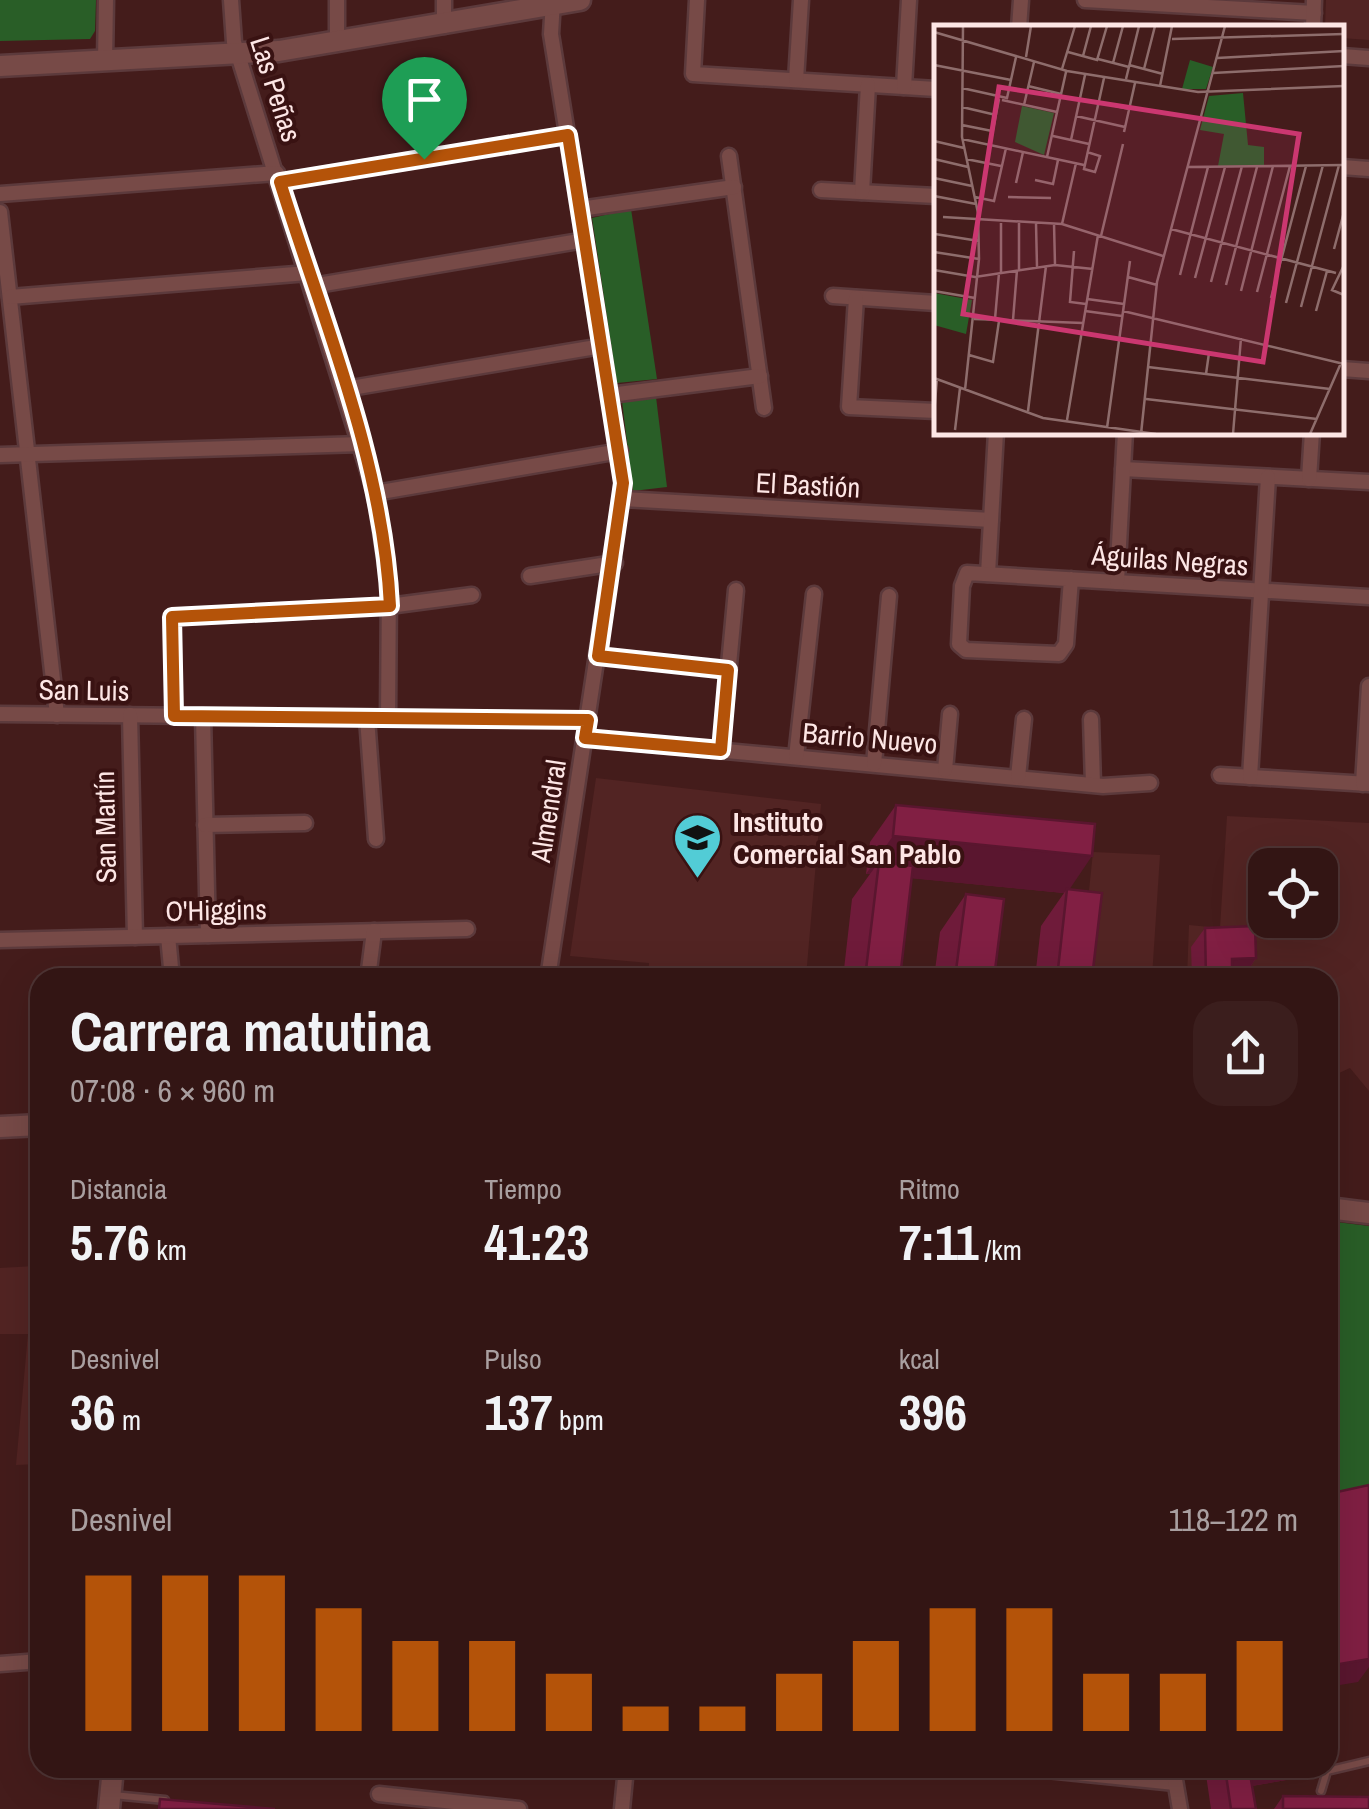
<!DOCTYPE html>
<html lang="es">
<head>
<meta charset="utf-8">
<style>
  body { margin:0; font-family:"Archivo Narrow",sans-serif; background:#3b1e1d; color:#f1f3f6; height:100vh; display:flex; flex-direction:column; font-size:38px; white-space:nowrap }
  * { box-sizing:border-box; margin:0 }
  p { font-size:32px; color:#a99fa0 }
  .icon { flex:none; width:55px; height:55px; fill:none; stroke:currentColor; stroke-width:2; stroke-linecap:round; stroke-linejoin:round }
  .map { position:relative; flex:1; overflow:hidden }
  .side { position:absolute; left:30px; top:968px; width:1308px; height:810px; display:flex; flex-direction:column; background:#331514; border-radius:30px; box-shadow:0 10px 40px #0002,0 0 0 2px #4e3434 }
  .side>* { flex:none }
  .buttons { position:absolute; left:1248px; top:848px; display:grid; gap:20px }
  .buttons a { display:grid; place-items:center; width:90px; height:90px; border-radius:20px; background:#331514; box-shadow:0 10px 40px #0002,0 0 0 2px #4e3434; font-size:50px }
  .pin { position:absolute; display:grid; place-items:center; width:85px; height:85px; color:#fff; margin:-102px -42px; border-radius:50% 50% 50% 0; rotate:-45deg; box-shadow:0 0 10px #0007 }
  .pin .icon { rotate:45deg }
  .round { display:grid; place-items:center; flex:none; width:105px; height:105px; border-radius:30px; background:#3b1e1d }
  .overview { display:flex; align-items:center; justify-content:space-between; height:170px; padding:0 40px }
  h1 { font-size:55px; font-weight:700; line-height:75px }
  .figures { display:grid; grid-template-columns:repeat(3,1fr); gap:15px; height:170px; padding:10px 40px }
  .figures div { display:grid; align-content:center }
  .figures b { font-size:50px; font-weight:700 }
  .figures small { font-size:28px; font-weight:400 }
  .figures p { font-size:28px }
  .chart { height:280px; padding:20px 40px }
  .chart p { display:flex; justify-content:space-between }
  .chart svg { width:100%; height:180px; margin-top:10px; stroke:#b45309; stroke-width:6 }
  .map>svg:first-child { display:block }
  .built { fill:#522423; fill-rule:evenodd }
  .green { fill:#295e27 }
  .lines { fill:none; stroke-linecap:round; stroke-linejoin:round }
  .lane-casing { stroke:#5c3a3c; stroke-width:11 }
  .street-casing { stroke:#5c3a3c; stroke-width:19 }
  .secondary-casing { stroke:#5c3a3c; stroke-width:25 }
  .lane { stroke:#774a47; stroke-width:6 }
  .street { stroke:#774a47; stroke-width:14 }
  .secondary { stroke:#774a47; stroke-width:20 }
  .wall { fill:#6f1b3a }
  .shaded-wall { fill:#5a162f }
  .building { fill:#811f43; stroke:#5a162f; stroke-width:2.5 }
  .route-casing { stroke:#fff; stroke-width:20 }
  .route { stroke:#b45309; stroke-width:12 }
  .labels { text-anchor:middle; stroke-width:8; stroke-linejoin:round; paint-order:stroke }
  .street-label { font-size:28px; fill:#fde6e5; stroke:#391212 }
  .poi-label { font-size:28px; font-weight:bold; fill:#fde6e5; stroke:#391212; text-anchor:start }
  .inset-road { fill:none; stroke:#8e6d6c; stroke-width:2.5 }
  .view { fill:#cb3770; fill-opacity:0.15; stroke:#cb3770; stroke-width:5 }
  .inset-edge { fill:none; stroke:#fde6e5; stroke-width:5 }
</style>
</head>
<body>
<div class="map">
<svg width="1369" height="1809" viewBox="0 0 1369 1809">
  <rect width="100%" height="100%" fill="#441c1b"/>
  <g class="built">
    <polygon points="1326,0 1369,0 1369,40 1342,38 1342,28 1325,27"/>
    <polygon points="596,778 821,804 806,977 648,977 649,963 570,956"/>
    <path d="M 1227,816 L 1369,823 L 1369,1091 L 1350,1068 L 1328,1078 L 1328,978 L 1187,978 L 1189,925 L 1220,928 ZM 1265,865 L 1320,865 L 1320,920 L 1265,920 Z"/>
    <polygon points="1093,852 1160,855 1152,977 1080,978"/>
    <polygon points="35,1266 29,1317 40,1317 40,1464 16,1465 28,1334 0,1334 0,1268"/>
  </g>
  <g class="green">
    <polygon points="0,0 96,0 95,31 90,39 0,41"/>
    <polygon points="631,209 657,379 617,383 592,218"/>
    <polygon points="656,397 667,487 633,491 622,401"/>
    <polygon points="1328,1221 1369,1226 1369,1488 1328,1499"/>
  </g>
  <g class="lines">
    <defs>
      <g id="lane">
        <polyline points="1321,1791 1327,1771 1369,1761"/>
        <polyline points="113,1795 165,1800"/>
      </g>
      <g id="street">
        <polyline points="231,0 234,42 375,493 389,585 388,718"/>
        <polyline points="337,0 337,43"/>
        <polyline points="697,0 693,74 936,89"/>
        <polyline points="1085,0 1314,13"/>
        <polyline points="444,26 444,0"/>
        <polyline points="1019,28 1021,0"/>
        <polyline points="1313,28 1314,0"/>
        <polyline points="1342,56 1369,58"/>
        <polyline points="105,61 106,0"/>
        <polyline points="796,80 801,0"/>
        <polyline points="904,87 909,0"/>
        <polyline points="729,156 764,408"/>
        <polyline points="1342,167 1369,169"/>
        <polyline points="280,182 568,135"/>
        <polyline points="821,190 936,196"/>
        <polyline points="862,192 868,85"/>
        <polyline points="0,194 277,173"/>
        <polyline points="580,209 734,187"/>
        <polyline points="0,212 57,715"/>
        <polyline points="312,286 585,240"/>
        <polyline points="833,296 936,303"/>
        <polyline points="10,297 308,273"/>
        <polyline points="856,298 849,407 936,411"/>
        <polyline points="1342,369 1369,371"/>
        <polyline points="345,389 602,346"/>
        <polyline points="610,395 760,376"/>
        <polyline points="0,455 362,444"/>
        <polyline points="1123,469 1369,482"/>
        <polyline points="1309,479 1312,432"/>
        <polyline points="375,493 620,451"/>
        <polyline points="623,499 991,520"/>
        <polyline points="988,574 996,432"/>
        <polyline points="530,576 615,563"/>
        <polyline points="1071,579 1066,644 1059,654 966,650 959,644 962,586 967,573 1369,597"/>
        <polyline points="1117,582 1125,432"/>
        <polyline points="598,657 729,669"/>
        <polyline points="0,714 588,720"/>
        <polyline points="130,715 135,937"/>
        <polyline points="174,716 172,617 389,606 472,595"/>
        <polyline points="203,716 208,935"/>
        <polyline points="367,718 376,839"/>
        <polyline points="1091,719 1093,784"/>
        <polyline points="585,738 1103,786 1150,783"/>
        <polyline points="721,750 736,590"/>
        <polyline points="796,757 814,594"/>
        <polyline points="874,764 889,596"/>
        <polyline points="945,770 950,714"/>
        <polyline points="1220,775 1369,784"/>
        <polyline points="1018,777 1024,719"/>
        <polyline points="1250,777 1268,477"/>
        <polyline points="1363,784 1369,686"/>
        <polyline points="205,825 305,823"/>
        <polyline points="168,936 172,978"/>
        <polyline points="0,940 467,929"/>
        <polyline points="368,978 374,931"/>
        <polyline points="548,978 623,483 551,34 553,1"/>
        <polyline points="1328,1153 1329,1121"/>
        <polyline points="0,1664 40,1661"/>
        <polyline points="1027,1768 1175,1783"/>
        <polyline points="1173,1768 1180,1809"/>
        <polyline points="379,1794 519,1809"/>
        <polyline points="622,1809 626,1768"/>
      </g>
      <g id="secondary">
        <polyline points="0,66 279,51 580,0"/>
        <polyline points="0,1127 40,1125"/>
        <polyline points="1328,1208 1369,1213"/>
        <polyline points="109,1809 113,1768"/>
      </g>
    </defs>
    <use href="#lane" class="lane-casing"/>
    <use href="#street" class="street-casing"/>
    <use href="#secondary" class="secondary-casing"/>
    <use href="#lane" class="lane"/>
    <use href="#street" class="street"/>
    <use href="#secondary" class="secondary"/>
  </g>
  <g class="wall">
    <polygon points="896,805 1069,889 1092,978 1035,978 1041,926 1064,893 912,878 900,978 843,978 852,899 870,874 866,874 870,842"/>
    <polygon points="966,894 994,978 934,978 940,932"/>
    <polygon points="1205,928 1256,958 1243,978 1192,978 1191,947"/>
    <polygon points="1205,1768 1305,1768 1298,1778 1252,1786 1256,1809 1211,1809"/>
    <polygon points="1283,1796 1369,1809 1274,1809"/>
  </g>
  <g class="shaded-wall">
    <polygon points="893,836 1092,856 1067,893 1067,889 1064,893 877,875 879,862 870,874 866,874"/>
    <polygon points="1256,958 1243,978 1218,978 1232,959"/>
    <polygon points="1369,1648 1369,1667 1358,1682 1328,1687 1328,1666"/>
    <polygon points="1248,1768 1305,1768 1298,1778 1233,1789"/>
  </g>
  <g class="building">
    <polygon points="896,805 1095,824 1092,856 893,836"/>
    <polygon points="879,862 913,866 900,978 865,978"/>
    <polygon points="1067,889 1102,893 1092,978 1057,978"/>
    <polygon points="966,894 1004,899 994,978 955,978"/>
    <polygon points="1255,926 1256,958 1232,959 1232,978 1206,978 1205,928"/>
    <polygon points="1369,1485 1369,1659 1328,1666 1328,1494"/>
    <polygon points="1225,1768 1249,1768 1256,1809 1231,1809"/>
    <polygon points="1283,1796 1369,1797 1369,1809 1283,1809"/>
    <polygon points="160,1799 275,1809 159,1809"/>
  </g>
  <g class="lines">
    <defs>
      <path id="route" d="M 568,135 L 623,483 L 598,656 L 728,670 L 721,750 L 585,738 L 588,720 L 174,716 L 172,617 L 390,606 C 383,461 323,320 280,182 Z"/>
    </defs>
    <use href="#route" class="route-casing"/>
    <use href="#route" class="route"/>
  </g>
  <defs>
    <symbol id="school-pin" viewBox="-11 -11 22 30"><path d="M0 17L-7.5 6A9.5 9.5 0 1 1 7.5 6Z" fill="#52ccd6" stroke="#391212"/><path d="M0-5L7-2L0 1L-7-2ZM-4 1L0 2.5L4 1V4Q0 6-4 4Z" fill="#111"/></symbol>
  </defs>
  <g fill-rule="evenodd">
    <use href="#school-pin" x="670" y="810" width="55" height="75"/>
  </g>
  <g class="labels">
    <g class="street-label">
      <text transform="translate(276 89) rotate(72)" y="10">Las Peñas</text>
      <text transform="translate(808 485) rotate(3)" y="10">El Bastión</text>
      <text transform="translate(1170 560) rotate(4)" y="10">Águilas Negras</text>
      <text transform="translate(84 690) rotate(1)" y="10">San Luis</text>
      <text transform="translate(870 738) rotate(5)" y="10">Barrio Nuevo</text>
      <text transform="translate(548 811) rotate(-81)" y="10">Almendral</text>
      <text transform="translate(105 827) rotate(-91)" y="10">San Martín</text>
      <text transform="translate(216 910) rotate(-1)" y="10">O'Higgins</text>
    </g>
    <g class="poi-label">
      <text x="733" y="832">Instituto<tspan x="733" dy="32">Comercial San Pablo</tspan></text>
    </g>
  </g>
  <g transform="translate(934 25)">
    <rect width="410" height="410" fill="#441c1b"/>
    <path d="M 256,35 L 279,42 L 272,64 L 248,64 ZM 309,68 L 314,120 L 330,122 L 330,140 L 284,141 L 290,109 L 266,105 L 275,71 ZM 88,81 L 120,88 L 110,130 L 81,117 ZM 0,268 L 38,275 L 32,309 L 0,300 Z" fill="#295e27"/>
    <path class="inset-road" d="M 29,1 L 28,112 L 44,188 L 45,234 L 31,365M 0,7 L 133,46 L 264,67 L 410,61M 238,14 L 410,9M 134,27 L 163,35 L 173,1M 149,31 L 157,1M 92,32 L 97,1M 283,33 L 410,26M 164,34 L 195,42M 179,38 L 189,1M 0,40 L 77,55M 195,40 L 229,49M 128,44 L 141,1M 210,44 L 221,1M 279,48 L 410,41M 192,54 L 205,1M 94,61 L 127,69M 226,61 L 238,1M 28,63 L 73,73 L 82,32M 68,75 L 123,87M 164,77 L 195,84M 90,80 L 100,37M 28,82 L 62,90M 142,91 L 191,102M 28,100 L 58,106M 190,107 L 201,58M 119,111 L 155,119M 28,114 L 150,140M 137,115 L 151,50M 0,116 L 30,123M 56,120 L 65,74M 153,127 L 166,131 L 161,147 L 150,144 L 170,53M 113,132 L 132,47M 0,134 L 34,142M 32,134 L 67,141M 253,142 L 410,140M 0,153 L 38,161M 101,155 L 119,159 L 124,135M 82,158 L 89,127M 0,171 L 42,179M 41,172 L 60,176 L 72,123M 74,172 L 117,173M 9,192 L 128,199 L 229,231M 67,198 L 67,247M 85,198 L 85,245M 102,198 L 103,242M 120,198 L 121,240M 128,199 L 142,138M 237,204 L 402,248M 1,209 L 45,216M 167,211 L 189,119M 400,224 L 410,187M 140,226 L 136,277 L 152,279M 0,227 L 45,234M 410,240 L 398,265 L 410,270M 0,245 L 41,252 L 121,240 L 159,244M 246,250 L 274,142M 194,252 L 223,260M 261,253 L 291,142M 277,257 L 308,141M 292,260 L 323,142M 0,266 L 41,273M 307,266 L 339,141M 323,267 L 356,141M 337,273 L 372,141M 153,274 L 190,279M 352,278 L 389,140M 367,282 L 405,140M 151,286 L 188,291M 189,286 L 410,339M 382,286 L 393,246M 40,294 L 149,298M 61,294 L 65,248M 79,295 L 83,245M 35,330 L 59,337 L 65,296M 214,342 L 396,364M 272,349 L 275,328 L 289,331M 0,353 L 109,393 L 222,409M 212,374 L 383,394M 94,386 L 112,241M 0,389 L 3,354M 133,395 L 164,210M 173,403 L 196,236M 21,405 L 26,363M 207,409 L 223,257 L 291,1M 299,409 L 307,313M 376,409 L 407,338"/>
    <path class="view" d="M 65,62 L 365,109 L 329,337 L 29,289 Z"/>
    <rect width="410" height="410" class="inset-edge"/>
  </g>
</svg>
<div class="buttons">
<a><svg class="icon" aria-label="locate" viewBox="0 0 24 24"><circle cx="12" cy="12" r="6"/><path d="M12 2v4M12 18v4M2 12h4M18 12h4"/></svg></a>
</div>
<div class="pin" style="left:424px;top:159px;background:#1e9e55"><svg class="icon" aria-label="arrive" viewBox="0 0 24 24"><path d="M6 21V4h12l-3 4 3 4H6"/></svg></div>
<section class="side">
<div class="overview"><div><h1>Carrera matutina</h1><p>07:08 · 6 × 960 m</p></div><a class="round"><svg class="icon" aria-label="share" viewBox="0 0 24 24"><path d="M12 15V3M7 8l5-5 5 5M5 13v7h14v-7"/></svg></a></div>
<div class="figures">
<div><p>Distancia</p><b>5.76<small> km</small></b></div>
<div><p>Tiempo</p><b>41:23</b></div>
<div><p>Ritmo</p><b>7:11<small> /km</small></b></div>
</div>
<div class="figures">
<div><p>Desnivel</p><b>36<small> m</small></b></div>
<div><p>Pulso</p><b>137<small> bpm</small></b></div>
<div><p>kcal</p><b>396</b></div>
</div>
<div class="chart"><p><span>Desnivel</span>118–122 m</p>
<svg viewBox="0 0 160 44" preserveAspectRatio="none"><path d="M5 44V6M15 44V6M25 44V6M35 44V14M45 44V22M55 44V22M65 44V30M75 44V38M85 44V38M95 44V30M105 44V22M115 44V14M125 44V14M135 44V30M145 44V30M155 44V22"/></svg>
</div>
</section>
</div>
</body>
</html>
